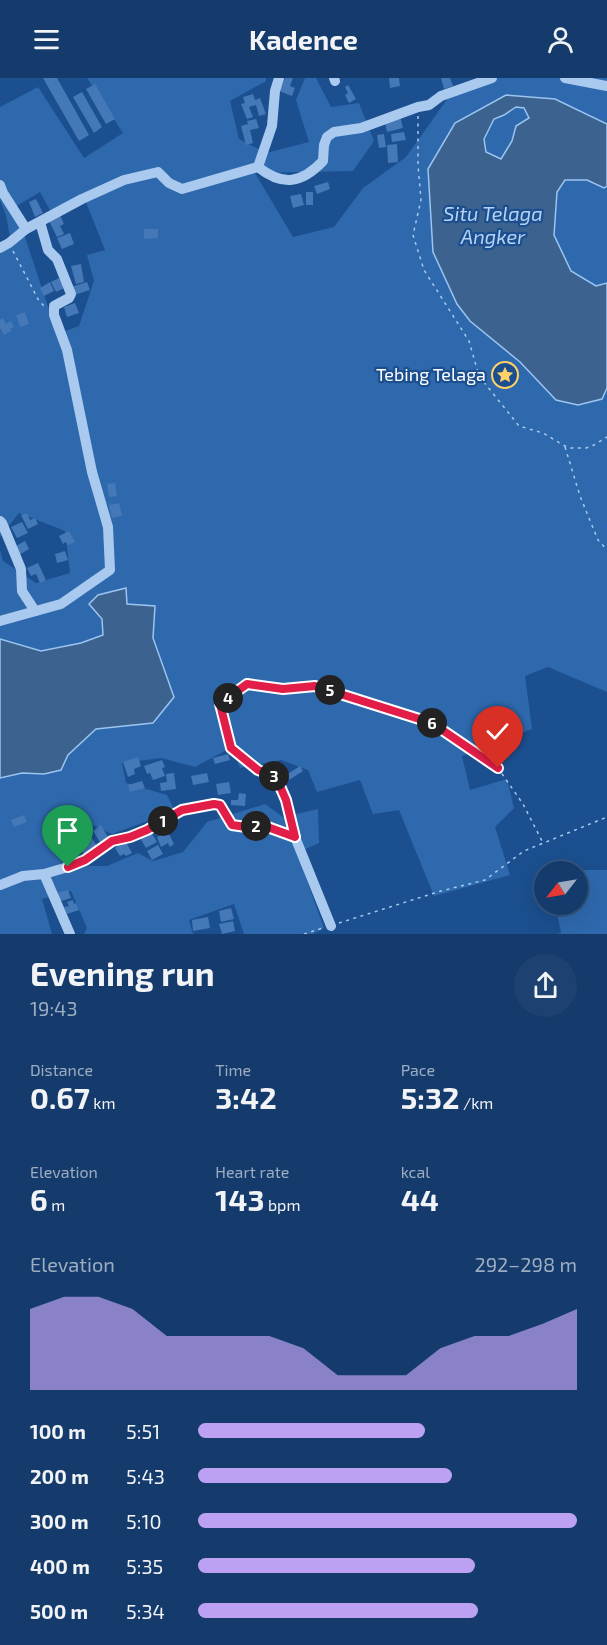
<!DOCTYPE html>
<html lang="en">
<head>
<meta charset="utf-8">
<style>
  body { margin:0; font-family:"Exo 2",sans-serif; background:#1d4271; color:#f1f3f6; height:100vh; display:flex; flex-direction:column; font-size:22px; white-space:nowrap }
  * { box-sizing:border-box; margin:0 }
  p { font-size:20px; color:#9dadc1 }
  .icon { flex:none; width:33px; height:33px; fill:none; stroke:currentColor; stroke-width:2; stroke-linecap:round; stroke-linejoin:round }
  .map { position:relative; height:856px; overflow:hidden }
  .details { display:flex; flex-direction:column; background:#143b6b; flex:1 }
  .details>* { flex:none }
  .needle { width:39px; rotate:239deg }
  .tools { position:absolute; left:534px; top:783px; display:grid; gap:12px }
  .tools a { display:grid; place-items:center; width:54px; height:54px; border-radius:50%; background:#143b6b; box-shadow:0 6px 24px #0002,0 0 0 2px #33557e; font-size:30px }
  .pin { position:absolute; display:grid; place-items:center; width:51px; height:51px; color:#fff; margin:-62px -26px; border-radius:50% 50% 50% 0; rotate:-45deg; box-shadow:0 0 6px #0007 }
  .pin .icon { rotate:45deg }
  .km { position:absolute; width:30px; height:30px; margin:-15px; border-radius:50%; background:#222; color:#fff; font-size:16px; line-height:30px; text-align:center }
  .round { display:grid; place-items:center; flex:none; width:63px; height:63px; border-radius:32px; background:#1d4271 }
  .headline { display:flex; align-items:center; justify-content:space-between; height:102px; padding:0 30px }
  h1 { font-size:33px; font-weight:700; line-height:45px }
  .stats { display:grid; grid-template-columns:repeat(3,1fr); gap:9px; height:102px; padding:6px 30px }
  .stats div { display:grid; align-content:center }
  .stats b { font-size:30px; font-weight:700 }
  .stats small { font-size:16px; font-weight:400 }
  .stats p { font-size:16px }
  .chart { height:168px; padding:12px 30px }
  .chart p { display:flex; justify-content:space-between }
  .chart svg { width:100%; height:108px; margin-top:6px; fill:#bca0f2; opacity:.7 }
  ul { padding:0 30px; list-style:none; font-size:20px }
  li { display:grid; grid-template-columns:96px 72px 1fr; align-items:center; height:45px }
  li i { height:15px; border-radius:8px; background:#bca0f2 }
  header { display:flex; justify-content:space-between; align-items:center; height:78px; padding:0 30px; background:#143b6b; font-size:27px; font-weight:700 }
  .map>svg:first-child { display:block }
  .green { fill:#2e69ad; fill-rule:evenodd }
  .water { fill:#3c6290; stroke:#9cc4f0; stroke-width:1.5; fill-rule:evenodd }
  .building { fill:#4478b7 }
  .lines { fill:none; stroke-linecap:round; stroke-linejoin:round }
  .path { stroke:#a9c9ee; stroke-width:1.5; stroke-dasharray:3 4.5; stroke-linecap:butt }
  .minor { stroke:#a9c9ee; stroke-width:10 }
  .route-casing { stroke:#fff; stroke-width:12 }
  .route { stroke:#e11d48; stroke-width:8 }
  .labels { text-anchor:middle; stroke-width:4.5; stroke-linejoin:round; paint-order:stroke }
  .poi-label { font-size:18px; fill:#fff; stroke:#1b4f8f; text-anchor:end }
  .water-label { font-size:20px; font-style:italic; fill:#b5d3f5; stroke:#1b4f8f }
</style>
</head>
<body>
<header><svg class="icon" aria-label="menu" viewBox="0 0 24 24"><path d="M4 6h16M4 12h16M4 18h16"/></svg>Kadence<svg class="icon" aria-label="person" viewBox="0 0 24 24"><circle cx="12" cy="8" r="4"/><path d="M4 21q1-7 8-7t8 7"/></svg></header>
<div class="map">
<svg width="607" height="856" viewBox="0 0 607 856">
  <rect width="100%" height="100%" fill="#1b4f8f"/>
  <g class="green">
    <path d="M 87,0 L 266,0 L 266,3 L 230,23 L 239,61 L 266,75 L 309,64 L 296,22 L 305,0 L 316,0 L 331,29 L 359,25 L 374,63 L 353,93 L 255,95 L 293,159 L 334,149 L 363,110 L 406,79 L 448,20 L 498,0 L 607,0 L 607,46 L 555,21 L 506,17 L 455,45 L 457,226 L 470,243 L 520,284 L 556,322 L 602,321 L 607,310 L 607,614 L 548,589 L 525,598 L 532,651 L 462,678 L 470,712 L 507,701 L 514,730 L 495,749 L 510,797 L 434,818 L 399,732 L 373,736 L 360,702 L 317,714 L 308,692 L 281,682 L 240,690 L 232,669 L 195,689 L 161,680 L 122,685 L 126,705 L 167,717 L 175,733 L 112,756 L 92,747 L 61,758 L 68,788 L 107,788 L 138,775 L 153,783 L 183,774 L 207,744 L 265,726 L 283,739 L 318,731 L 319,765 L 297,775 L 324,850 L 313,856 L 244,856 L 234,826 L 189,842 L 193,856 L 84,856 L 87,850 L 71,813 L 42,821 L 52,856 L 0,856 L 0,700 L 22,695 L 44,696 L 96,651 L 153,645 L 174,619 L 153,560 L 155,528 L 102,541 L 104,557 L 81,565 L 41,573 L 0,561 L 0,472 L 3,483 L 36,505 L 70,495 L 65,453 L 19,435 L 0,459 L 0,165 L 10,159 L 6,137 L 0,122 L 0,29 L 38,9 L 84,80 L 123,55 ZM 40,114 L 51,134 L 85,122 L 105,172 L 87,177 L 94,203 L 79,248 L 57,256 L 15,129 Z"/>
    <polygon points="516,29 524,30 529,40 516,48 512,63 501,81 486,74 484,61 494,41 504,37"/>
    <polygon points="565,102 587,102 604,110 607,108 607,205 596,208 571,193 554,157 557,114"/>
    <polygon points="547,792 607,792 607,856 558,856 561,854 555,827 578,826 578,794 548,794"/>
  </g>
  <g class="water">
    <path d="M 506,17 L 555,21 L 607,46 L 607,108 L 604,110 L 587,102 L 565,102 L 557,114 L 554,157 L 571,193 L 596,208 L 607,205 L 607,310 L 602,321 L 578,327 L 556,322 L 520,284 L 470,243 L 457,226 L 433,174 L 428,91 L 455,45 ZM 516,29 L 524,30 L 529,40 L 516,48 L 512,63 L 501,81 L 486,74 L 484,61 L 494,41 L 504,37 Z"/>
    <polygon points="126,510 127,526 155,528 153,560 174,619 153,645 96,651 68,677 61,692 44,696 22,695 0,700 0,561 41,573 81,565 103,557 102,541 89,526 98,517"/>
  </g>
  <g class="building">
    <polygon points="43,0 57,0 89,57 79,63"/>
    <polygon points="285,0 293,0 290,8 295,10 292,18 279,13"/>
    <polygon points="389,0 399,0 400,8 390,10"/>
    <polygon points="441,0 450,0 453,8 444,11"/>
    <polygon points="95,6 115,41 106,46 86,11"/>
    <polygon points="348,7 356,21 349,25 345,17 348,15 345,9"/>
    <polygon points="82,14 102,49 94,55 73,19"/>
    <polygon points="253,16 255,22 260,20 266,36 259,38 256,27 249,29 253,39 247,41 241,26 245,25 243,19"/>
    <polygon points="400,38 403,50 387,54 385,44"/>
    <polygon points="256,41 259,50 250,52 253,65 246,67 241,48 248,46 247,43"/>
    <polygon points="404,54 406,62 392,64 391,56"/>
    <polygon points="384,56 386,69 379,70 377,57"/>
    <polygon points="397,66 398,84 388,85 387,67"/>
    <polygon points="328,104 330,111 317,116 314,108"/>
    <rect x="306" y="114" width="7" height="13"/>
    <polygon points="301,116 304,127 293,130 290,118"/>
    <polygon points="36,121 43,135 35,139 29,124"/>
    <polygon points="60,137 64,146 60,148 64,156 57,159 49,143"/>
    <polygon points="144,151 158,151 158,160 144,161"/>
    <polygon points="70,155 74,166 62,171 57,160"/>
    <polygon points="81,186 84,204 76,206 71,188"/>
    <polygon points="59,200 64,210 56,214 51,204"/>
    <polygon points="50,204 54,213 44,218 40,210"/>
    <polygon points="87,204 90,212 74,217 71,209"/>
    <polygon points="75,225 79,235 67,239 64,229"/>
    <polygon points="25,234 29,246 20,249 16,237"/>
    <polygon points="3,240 6,246 11,243 14,249 10,251 11,253 4,257 0,250 0,242"/>
    <polygon points="115,405 117,418 109,419 107,406"/>
    <polygon points="119,425 122,438 112,440 109,427"/>
    <polygon points="27,435 30,442 35,440 38,446 28,451 21,437"/>
    <polygon points="22,444 28,455 17,460 11,449"/>
    <polygon points="69,453 75,464 68,467 66,464 63,466 59,458"/>
    <polygon points="25,463 29,471 19,477 14,469"/>
    <polygon points="65,473 68,482 57,485 55,476"/>
    <polygon points="38,485 46,502 40,505 36,496 31,498 27,490"/>
    <polygon points="228,676 230,682 215,686 213,680"/>
    <polygon points="138,679 141,688 134,691 135,696 128,699 123,684"/>
    <polygon points="162,682 165,689 162,690 165,698 153,702 150,695 147,696 144,688"/>
    <polygon points="300,688 303,693 289,702 286,697"/>
    <polygon points="174,695 176,711 161,713 160,705 167,704 166,696"/>
    <polygon points="207,695 209,704 193,707 191,698"/>
    <polygon points="142,703 145,710 130,714 128,707"/>
    <polygon points="229,704 231,715 218,717 216,706"/>
    <polygon points="239,715 246,716 245,728 231,727 231,722 238,722"/>
    <polygon points="24,737 27,744 14,749 11,742"/>
    <polygon points="101,747 108,759 100,764 93,753"/>
    <polygon points="87,751 92,759 79,767 74,759"/>
    <polygon points="151,754 157,764 146,770 140,760"/>
    <polygon points="168,754 174,766 170,769 168,765 161,769 157,759"/>
    <polygon points="92,760 98,770 85,778 79,768"/>
    <polygon points="125,762 132,775 126,778 124,776 120,778 115,770"/>
    <polygon points="74,765 79,773 68,780 63,772"/>
    <polygon points="158,767 163,776 152,782 147,773"/>
    <polygon points="68,812 71,820 58,824 56,815"/>
    <polygon points="73,822 74,826 76,825 79,832 67,836 64,829 69,828 67,824"/>
    <polygon points="231,830 234,841 221,844 219,833"/>
    <polygon points="208,839 210,850 193,853 192,842"/>
    <polygon points="233,843 235,853 222,856 219,846"/>
  </g>
  <g class="lines">
    <g class="path">
      <polyline points="418,38 418,87 421,122 413,157 424,192 469,263 479,298 519,348 543,355 565,368 570,370 586,370 594,367 607,359"/>
      <polyline points="13,173 39,223 44,228"/>
      <polyline points="565,369 580,418 598,462 607,472"/>
      <polyline points="293,750 286,722 276,699 258,692 231,670 220,626 247,606 283,611 315,608 432,645 498,690 523,726 543,765"/>
      <polyline points="339,845 441,813 485,802 524,773 607,739"/>
      <polyline points="304,856 323,850"/>
    </g>
    <g class="minor">
      <polyline points="334,0 335,3"/>
      <polyline points="565,0 607,8"/>
      <polyline points="258,89 272,48 275,13 279,0"/>
      <polyline points="0,107 3,115 26,151"/>
      <path d="M 0,170 L 9,165 L 26,151 L 82,121 L 124,102 L 158,94 L 169,105 L 182,111 L 258,89 C 283,109 302,105 323,83 L 324,67 L 327,59 L 334,54 L 361,50 L 418,29 L 429,27 L 441,18 L 492,0"/>
      <polyline points="0,443 2,445 21,491 22,513 35,533"/>
      <polyline points="0,543 61,526 110,492 108,449 92,394 67,272 54,237 54,228 69,220 71,216 57,181 48,172 40,144"/>
      <polyline points="44,796 70,856"/>
      <polyline points="0,807 23,798 44,796 68,789 85,782 112,763 130,759 147,752 182,732 214,726 220,727 233,747 246,749 262,747 295,759 331,848"/>
    </g>
  </g>
  <g class="lines">
    <defs>
      <polyline id="route" points="68,789 85,782 112,763 130,759 147,752 182,732 214,726 220,727 232,747 246,749 262,747 295,759 286,722 276,699 258,692 231,670 220,626 247,606 283,611 315,608 432,645 498,690"/>
    </defs>
    <use href="#route" class="route-casing"/>
    <use href="#route" class="route"/>
  </g>
  <defs>
    <symbol id="sight-ring" viewBox="-11 -11 22 22"><circle r="9.5" fill="#1b4f8f" stroke="#ffd166" stroke-width="1.5"/><path d="M0-6L1.8-2.2L6-1.7L2.9 1.2L3.7 5.4L0 3.3L-3.7 5.4L-2.9 1.2L-6-1.7L-1.8-2.2Z" fill="#ffd166"/></symbol>
  </defs>
  <g fill-rule="evenodd">
    <use href="#sight-ring" x="490" y="282" width="30" height="30"/>
  </g>
  <g class="labels">
    <g class="poi-label">
      <text x="486" y="303">Tebing Telaga</text>
    </g>
    <g class="water-label">
      <text x="493" y="143">Situ Telaga<tspan x="493" dy="23">Angker</tspan></text>
    </g>
  </g>
</svg>
<div class="tools">
<a><svg class="needle" viewBox="-14 -14 28 28"><path d="M0-13l5 13h-10z" fill="#e53935"/><path d="M0 13l5-13h-10z" fill="#9dadc1"/></svg></a>
</div>
<div class="pin" style="left:68px;top:789px;background:#1e9e55"><svg class="icon" aria-label="arrive" viewBox="0 0 24 24"><path d="M6 21V4h12l-3 4 3 4H6"/></svg></div>
<div class="pin" style="left:498px;top:690px;background:#d93025"><svg class="icon" aria-label="check" viewBox="0 0 24 24"><path d="M5 12l5 5 9-10"/></svg></div>
<b class="km" style="left:163px;top:743px">1</b>
<b class="km" style="left:256px;top:748px">2</b>
<b class="km" style="left:274px;top:698px">3</b>
<b class="km" style="left:228px;top:620px">4</b>
<b class="km" style="left:330px;top:612px">5</b>
<b class="km" style="left:432px;top:645px">6</b>
</div>
<section class="details">
<div class="headline"><div><h1>Evening run</h1><p>19:43</p></div><a class="round"><svg class="icon" aria-label="share" viewBox="0 0 24 24"><path d="M12 15V3M7 8l5-5 5 5M5 13v7h14v-7"/></svg></a></div>
<div class="stats">
<div><p>Distance</p><b>0.67<small> km</small></b></div>
<div><p>Time</p><b>3:42</b></div>
<div><p>Pace</p><b>5:32<small> /km</small></b></div>
</div>
<div class="stats">
<div><p>Elevation</p><b>6<small> m</small></b></div>
<div><p>Heart rate</p><b>143<small> bpm</small></b></div>
<div><p>kcal</p><b>44</b></div>
</div>
<div class="chart"><p><span>Elevation</span>292–298 m</p>
<svg viewBox="0 0 160 44" preserveAspectRatio="none"><path d="M0 44V11L10 6L20 6L30 11L40 22L50 22L60 22L70 22L80 27L90 38L100 38L110 38L120 27L130 22L140 22L150 17L160 11V44z"/></svg>
</div>
<ul>
<li><b>100 m</b>5:51<i style="width:60%"></i></li>
<li><b>200 m</b>5:43<i style="width:67%"></i></li>
<li><b>300 m</b>5:10<i style="width:100%"></i></li>
<li><b>400 m</b>5:35<i style="width:73%"></i></li>
<li><b>500 m</b>5:34<i style="width:74%"></i></li>
</ul>
</section>
</body>
</html>
